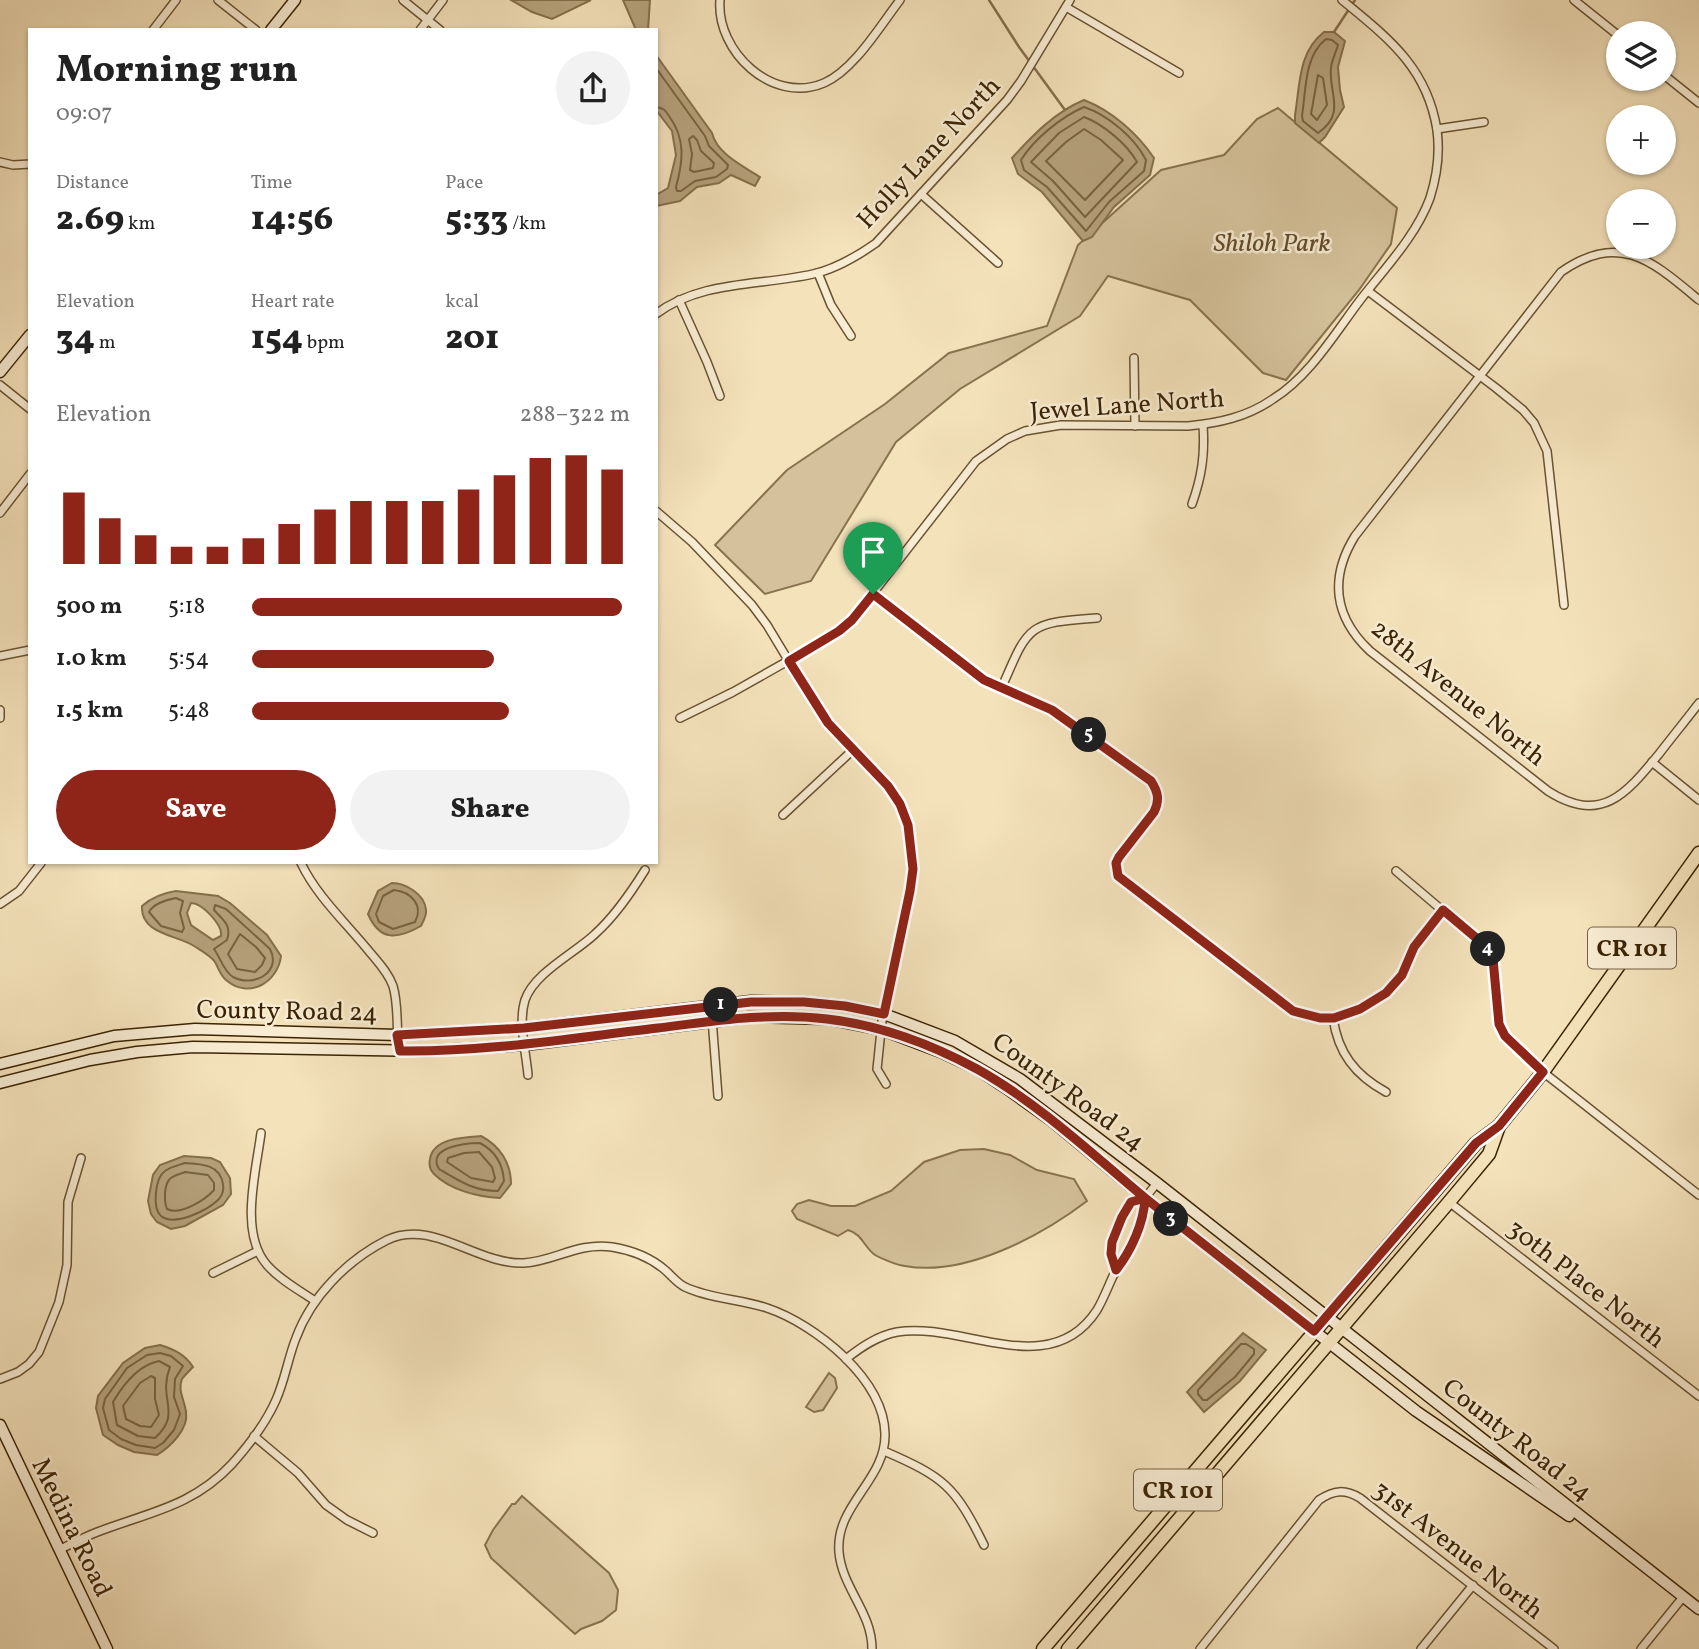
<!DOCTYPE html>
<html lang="en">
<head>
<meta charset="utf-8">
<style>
  body { margin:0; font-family:Vollkorn,serif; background:#f2f2f2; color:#222; height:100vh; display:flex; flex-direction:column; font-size:26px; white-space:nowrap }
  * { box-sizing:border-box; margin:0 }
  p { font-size:23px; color:#767676 }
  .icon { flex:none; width:38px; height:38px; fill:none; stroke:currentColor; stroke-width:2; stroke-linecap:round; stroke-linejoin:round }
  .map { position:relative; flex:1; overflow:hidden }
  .side { position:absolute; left:28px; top:28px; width:630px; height:836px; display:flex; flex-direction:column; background:#fff; border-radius:0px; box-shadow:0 2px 5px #0004 }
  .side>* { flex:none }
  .buttons { position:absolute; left:1606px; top:21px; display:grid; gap:14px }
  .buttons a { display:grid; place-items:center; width:70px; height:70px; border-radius:50%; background:#fff; box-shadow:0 2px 5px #0004; font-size:35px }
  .pin { position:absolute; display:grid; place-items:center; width:60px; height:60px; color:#fff; margin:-72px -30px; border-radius:50% 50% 50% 0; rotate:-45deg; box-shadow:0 0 7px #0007 }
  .pin .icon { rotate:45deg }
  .km { position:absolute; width:35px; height:35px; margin:-18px; border-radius:50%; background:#222; color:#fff; font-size:19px; line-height:35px; text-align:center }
  .round { display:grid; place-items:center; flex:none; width:74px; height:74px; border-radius:37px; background:#f2f2f2 }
  .overview { display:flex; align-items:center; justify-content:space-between; height:119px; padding:0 28px }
  h1 { font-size:38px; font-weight:800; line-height:52px }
  .figures { display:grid; grid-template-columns:repeat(3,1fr); gap:10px; height:119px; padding:7px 28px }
  .figures div { display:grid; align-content:center }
  .figures b { font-size:35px; font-weight:800 }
  .figures small { font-size:19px; font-weight:400 }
  .figures p { font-size:19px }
  .chart { height:196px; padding:14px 28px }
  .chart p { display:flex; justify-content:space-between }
  .chart svg { width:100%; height:126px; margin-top:7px; stroke:#8f2418; stroke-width:6 }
  .action { display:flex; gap:14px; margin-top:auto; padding:14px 28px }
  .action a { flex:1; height:80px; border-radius:42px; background:#8f2418; color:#fff; font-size:28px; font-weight:800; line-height:80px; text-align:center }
  .action a+a { background:#f2f2f2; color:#222 }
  ul { padding:0 28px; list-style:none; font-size:23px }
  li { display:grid; grid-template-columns:112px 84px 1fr; align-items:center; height:52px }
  li i { height:18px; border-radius:9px; background:#8f2418 }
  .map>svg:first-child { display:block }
  .green { fill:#d5c29c; stroke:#88724f; stroke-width:2 }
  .water { fill:#b5a17c; stroke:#846f4b; stroke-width:2; fill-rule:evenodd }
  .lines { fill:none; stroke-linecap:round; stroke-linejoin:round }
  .shore { stroke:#78623f; stroke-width:2 }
  .stream { stroke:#846f4b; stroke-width:2.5 }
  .street-casing { stroke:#695330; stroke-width:10 }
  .secondary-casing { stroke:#3b2302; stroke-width:13 }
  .primary-casing { stroke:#3b2302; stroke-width:15 }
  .street { stroke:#f8ecd3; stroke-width:7 }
  .secondary { stroke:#f8ecd3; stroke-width:10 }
  .primary { stroke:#f4e2bb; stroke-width:12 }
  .route-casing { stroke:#fff; stroke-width:14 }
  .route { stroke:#8f2418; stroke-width:9 }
  .labels { text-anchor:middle; stroke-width:5; stroke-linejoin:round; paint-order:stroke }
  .shield { fill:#f8ecd3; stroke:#745f41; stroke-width:2 }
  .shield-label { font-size:24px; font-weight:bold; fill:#3b2302 }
  .street-label { font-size:26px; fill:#3b2302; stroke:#f8ecd3 }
  .park-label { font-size:26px; font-style:italic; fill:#624b28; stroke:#f8ecd3 }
</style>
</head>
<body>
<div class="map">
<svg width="1699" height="1649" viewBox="0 0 1699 1649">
  <rect width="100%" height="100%" fill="#f4e2bb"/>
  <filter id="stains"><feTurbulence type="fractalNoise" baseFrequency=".00286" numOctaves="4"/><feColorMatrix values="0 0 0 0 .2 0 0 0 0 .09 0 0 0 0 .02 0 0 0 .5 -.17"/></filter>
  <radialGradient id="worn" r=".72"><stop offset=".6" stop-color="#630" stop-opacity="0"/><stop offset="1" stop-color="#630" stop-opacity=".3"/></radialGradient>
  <g class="green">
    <polygon points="1278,108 1397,208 1391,244 1359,290 1286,380 1263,373 1190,300 1108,276 1080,316 960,389 896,442 811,581 765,594 715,545 787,470 885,404 949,353 1047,326 1078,245 1161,170 1224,155 1257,119"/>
    <path d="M 984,1149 L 1010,1155 L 1037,1170 L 1074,1179 L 1087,1201 C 1041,1236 965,1277 905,1266 C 897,1265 882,1259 875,1255 C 864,1247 862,1234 848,1230 L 838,1236 L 797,1219 L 792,1211 L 797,1204 L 809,1200 L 831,1206 L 855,1206 L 891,1191 L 924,1162 L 960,1150 Z"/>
    <polygon points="829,1373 835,1378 837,1388 823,1410 814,1412 806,1407"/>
    <polygon points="522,1496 609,1573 618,1590 616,1610 602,1621 581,1629 575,1634 491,1558 485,1545 493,1530 512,1504 515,1504"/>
  </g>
  <g class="water">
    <polygon points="511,0 591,0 552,19 532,12"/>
    <polygon points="623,0 650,0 648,30 636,30"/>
    <path d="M 1324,32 L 1334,32 L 1345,41 L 1338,67 L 1340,90 L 1344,107 L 1325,137 L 1319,143 L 1295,123 L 1295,115 C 1300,85 1298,52 1324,32 Z"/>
    <path d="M 656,55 L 712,133 C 717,154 743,166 760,177 L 755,186 L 731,175 L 719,183 L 697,187 L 680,201 L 656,206 L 656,195 L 668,188 L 676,155 L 672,131 L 656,110 Z"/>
    <path d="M 1084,100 C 1112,111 1137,133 1154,158 L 1150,175 L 1114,207 L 1092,237 L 1083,241 L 1042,192 L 1018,174 L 1012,158 C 1033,135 1055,112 1084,100 Z"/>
    <path d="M 392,883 C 405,883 425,894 426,910 C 427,916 423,921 421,926 C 398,939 380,942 368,914 L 378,891 Z"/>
    <path d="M 176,891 L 218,896 L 230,903 L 267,935 L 281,956 C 278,982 249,1000 226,980 C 220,975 219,969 215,962 C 211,956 200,950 194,946 C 177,935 140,934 142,906 C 152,897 163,893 176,891 ZM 191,903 C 202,903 223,925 221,936 L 213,940 L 191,925 L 187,913 Z"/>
    <path d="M 481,1136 C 500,1146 511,1163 511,1184 L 500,1198 C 478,1197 450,1190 434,1174 C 430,1170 429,1164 430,1159 C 433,1138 465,1137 481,1136 Z"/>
    <polygon points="184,1156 211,1158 220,1162 230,1178 231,1194 223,1205 185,1226 171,1229 157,1222 151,1214 148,1201 153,1175 160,1165"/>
    <polygon points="1243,1333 1266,1350 1240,1381 1204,1412 1187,1392"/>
    <path d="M 160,1345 C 173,1349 185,1354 193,1367 C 190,1370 185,1375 182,1379 C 177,1390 185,1401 186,1412 C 189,1429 170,1447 157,1455 L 134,1452 L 118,1445 L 103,1435 L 96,1408 L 98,1396 L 123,1363 L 145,1348 Z"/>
  </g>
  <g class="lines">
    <g class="shore">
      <path d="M 1326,39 L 1332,40 L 1338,45 C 1336,52 1332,60 1331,67 C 1328,93 1347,113 1318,133 L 1303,121 L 1302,116 C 1306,91 1304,56 1326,39 Z"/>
      <path d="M 656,68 L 705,136 L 709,146 L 728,165 L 727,169 L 716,177 L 695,181 L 681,191 L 677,191 L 676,187 C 683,162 686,139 669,116 C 665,110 664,108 656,107"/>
      <polygon points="1318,75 1323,78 1327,105 1317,120 1311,114"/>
      <path d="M 1084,107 C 1108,115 1135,138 1146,160 L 1144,171 L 1109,202 L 1086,231 L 1047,187 L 1024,170 L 1021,160 C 1034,139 1061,117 1084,107 Z"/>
      <path d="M 1084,117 C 1103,124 1127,144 1137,162 L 1085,217 L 1053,181 L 1031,162 L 1059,133 Z"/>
      <polygon points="1084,129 1101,140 1123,160 1085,200 1046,161 1066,142"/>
      <polygon points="693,136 697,140 701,151 714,163 713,168 694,172 690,170 692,154 689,139"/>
      <path d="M 394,890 C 411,892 424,905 415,922 L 393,929 L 379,922 L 376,914 L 383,896 Z"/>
      <path d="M 176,898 L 183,901 L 180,913 L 184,928 L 182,932 L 161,926 L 149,912 C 154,903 166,900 176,898 Z"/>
      <path d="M 215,905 L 226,909 L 270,949 C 282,972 254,988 233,977 C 224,972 220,957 214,949 L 227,940 C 232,925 223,920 214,910 Z"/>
      <polygon points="240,934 256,947 265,958 262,965 255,972 237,969 228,954"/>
      <path d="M 480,1143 C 495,1151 503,1165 504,1181 L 498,1191 C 474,1191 459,1181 439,1169 C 426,1147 466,1143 480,1143 Z"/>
      <polygon points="479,1152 492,1167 495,1178 493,1182 471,1178 447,1162 448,1158 464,1153"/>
      <path d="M 185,1163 C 201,1164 220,1164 223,1184 C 224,1189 223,1194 219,1199 C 208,1210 175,1227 161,1216 C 152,1208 155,1178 165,1171 C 170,1167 179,1165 185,1163 Z"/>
      <path d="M 185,1172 L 208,1175 L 214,1183 L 214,1190 C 205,1200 180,1216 167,1209 C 164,1202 164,1186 169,1180 C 172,1175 181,1174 185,1172 Z"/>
      <polygon points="1246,1344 1254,1349 1254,1354 1235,1377 1207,1400 1203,1400 1198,1394 1198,1390 1241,1344"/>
      <polygon points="160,1353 171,1356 183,1366 175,1379 174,1397 180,1414 174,1430 163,1443 155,1448 136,1445 121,1439 109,1430 103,1408 105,1399 127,1368 147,1355"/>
      <path d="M 159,1361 L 170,1367 C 157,1399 183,1413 155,1438 L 138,1436 L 117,1425 L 113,1402 C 123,1385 138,1365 159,1361 Z"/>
      <polygon points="151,1376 155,1378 155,1399 159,1415 151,1427 140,1426 126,1419 123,1406 140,1383"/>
    </g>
    <g class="stream">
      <polyline points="989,0 1019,47 1065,110"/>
      <polyline points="1334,32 1355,0"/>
    </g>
    <defs>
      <g id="street">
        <polyline points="218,0 256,30"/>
        <polyline points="403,0 440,30"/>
        <path d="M 720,0 C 716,51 772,105 824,83 C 854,70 880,26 900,0"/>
        <polyline points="1574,0 1619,36"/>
        <polyline points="1066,7 1179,73"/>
        <polyline points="153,30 176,0"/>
        <polyline points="420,30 443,0"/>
        <polyline points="1664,75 1699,103"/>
        <polyline points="1437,129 1484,122"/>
        <polyline points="0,162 13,165 30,164"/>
        <polyline points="921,194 998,263"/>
        <polyline points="818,273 831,305 851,336"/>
        <polyline points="1368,291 1496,388 1523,410 1534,423 1547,451 1564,605"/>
        <polyline points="679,300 707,362 720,396"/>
        <path d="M 1699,300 C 1652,261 1620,231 1561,272 L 1355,536 C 1329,578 1334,617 1370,651 L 1548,791 C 1601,825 1626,794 1659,754 C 1672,737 1686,720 1699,703"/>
        <path d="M 656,314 C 701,280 761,286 813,274 C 836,269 856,257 876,243 L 1007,100 L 1021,81 L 1070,0"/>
        <polyline points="1134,358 1135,426"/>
        <polyline points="0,385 30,409"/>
        <path d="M 1192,504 C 1202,476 1205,454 1203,425"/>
        <polyline points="656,511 692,542 752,605 767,625 817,708 828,723 888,786 900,804 908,825 913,869 910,891 882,1021 877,1069 886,1084"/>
        <polyline points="0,513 30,474"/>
        <path d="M 873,594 L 984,680 L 1052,710 L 1151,781 C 1158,792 1160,800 1154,812 L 1119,857 L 1116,863 L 1117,875 L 1293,1011 L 1320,1019 L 1333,1018 L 1360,1009 L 1386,993 L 1402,975 L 1414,947 L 1443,910"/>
        <polyline points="0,656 30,650"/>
        <path d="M 1002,687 C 1029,624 1028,623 1097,618"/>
        <polyline points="0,710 0,718"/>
        <path d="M 680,718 L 733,692 L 825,640 L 852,620 L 976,461 L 1007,439 L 1025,431 L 1061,425 L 1188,426 C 1219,423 1247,417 1273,399 C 1310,376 1335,333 1361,299 C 1385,268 1416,236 1430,198 C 1437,176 1440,153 1437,130 C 1427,67 1388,38 1342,0"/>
        <polyline points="1652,762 1699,800"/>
        <polyline points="783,815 854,749"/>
        <path d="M 301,863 C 316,895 345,922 368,950 C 377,961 388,972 393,986 C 399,1006 396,1030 399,1051"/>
        <polyline points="1396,871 1489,950 1493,959 1497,1011 1499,1024 1505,1036 1543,1072 1699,1195"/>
        <polyline points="0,904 19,891 41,863"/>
        <polyline points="711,1006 718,1096"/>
        <path d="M 1333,1018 C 1338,1053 1355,1075 1386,1092"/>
        <path d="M 528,1075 C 526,1052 518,1022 525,1000 C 534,973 575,953 595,934 C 615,916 630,894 645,870"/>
        <path d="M 261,1133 C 256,1172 239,1233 267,1265 C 280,1280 299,1290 315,1301"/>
        <polyline points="1145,1198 1157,1183"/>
        <polyline points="1449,1202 1699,1396"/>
        <polyline points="1116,1270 1111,1254 1113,1242 1122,1217 1131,1202 1145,1198"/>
        <polyline points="213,1273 258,1251"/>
        <path d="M 846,1359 C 861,1347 877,1336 897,1332 C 962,1321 1050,1383 1097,1310 C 1103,1300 1108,1287 1113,1276 C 1117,1270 1121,1265 1125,1259 C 1135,1243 1144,1217 1145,1198"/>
        <polyline points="0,1379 18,1372 29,1364 39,1352 59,1302 67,1265 68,1202 81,1158"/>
        <polyline points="254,1436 298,1473 326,1505 347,1520 373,1533"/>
        <path d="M 884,1451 C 944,1477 955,1486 984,1545"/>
        <path d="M 59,1550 C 73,1543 86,1536 100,1531 C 150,1512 193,1506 232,1464 C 249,1445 266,1423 276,1400 C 285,1380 288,1358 296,1338 C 311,1297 347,1260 387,1240 C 432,1218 477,1265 524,1263 C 555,1261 578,1242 612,1247 C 631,1250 651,1258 665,1270 C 672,1276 677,1283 685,1287 C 711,1299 740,1299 767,1308 C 815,1324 884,1379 885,1434 C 886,1480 835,1505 839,1552 C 842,1588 872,1612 872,1649"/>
        <path d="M 1200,1649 L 1319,1500 C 1334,1490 1345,1489 1360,1498 L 1554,1649"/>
        <polyline points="1421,1649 1473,1585"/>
        <polyline points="1641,1649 1683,1597"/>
      </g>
      <g id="secondary">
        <polyline points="271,30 295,0"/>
        <polyline points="0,372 30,335"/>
        <polyline points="0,1064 114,1036 195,1029 397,1035 524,1028 751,1001 804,1002 845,1006 884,1014 955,1041 1020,1079 1157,1183 1699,1609"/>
        <polyline points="0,1083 90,1060 137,1052 193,1047 426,1051 525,1045 750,1017 827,1019 882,1030 943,1053 977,1069 1006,1088 1052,1121 1145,1198 1416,1411 1569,1516"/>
        <polyline points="0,1425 107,1649"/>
      </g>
      <g id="primary">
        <polyline points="1043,1649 1476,1143 1499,1126 1543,1072 1699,853"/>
        <polyline points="1068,1649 1449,1202 1489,1154 1499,1126"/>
      </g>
    </defs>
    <use href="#street" class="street-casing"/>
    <use href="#secondary" class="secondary-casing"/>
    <use href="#primary" class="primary-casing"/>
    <use href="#street" class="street"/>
    <use href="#secondary" class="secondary"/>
    <use href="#primary" class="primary"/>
  </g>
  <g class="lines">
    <defs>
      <path id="route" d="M 873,594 L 852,620 L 839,631 L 789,661 L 828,723 L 888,786 L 900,804 L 908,825 L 913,869 L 910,891 L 884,1014 L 845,1006 L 804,1002 L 751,1002 L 524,1028 L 397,1035 L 400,1051 C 486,1052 572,1038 658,1028 C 714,1021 770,1012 827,1019 C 879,1025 931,1044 977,1069 C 1038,1103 1091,1153 1145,1198 C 1144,1223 1131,1251 1116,1270 L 1111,1254 L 1112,1242 L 1122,1217 L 1131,1202 L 1145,1198 L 1314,1331 L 1476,1143 L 1499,1126 L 1543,1072 L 1505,1036 L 1499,1024 L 1493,959 L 1481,942 L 1443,910 L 1414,947 L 1402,975 L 1386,993 L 1360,1009 L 1334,1018 L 1320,1018 L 1293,1011 L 1118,876 L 1116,863 L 1119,857 L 1154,812 C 1160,800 1158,792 1151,781 L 1052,710 L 984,680 L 873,594"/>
    </defs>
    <use href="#route" class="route-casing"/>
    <use href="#route" class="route"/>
  </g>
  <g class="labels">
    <g class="shield">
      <rect x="1588" y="927.5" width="88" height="41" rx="5"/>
      <rect x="1134" y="1469.5" width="88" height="41" rx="5"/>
    </g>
    <g class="shield-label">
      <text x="1632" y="956">CR 101</text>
      <text x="1178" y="1498">CR 101</text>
    </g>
    <g class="street-label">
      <text transform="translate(928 152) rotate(-47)" y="9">Holly Lane North</text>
      <text transform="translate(1127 404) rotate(-4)" y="9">Jewel Lane North</text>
      <text transform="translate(1459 692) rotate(39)" y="9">28th Avenue North</text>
      <text transform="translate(287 1010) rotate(1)" y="9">County Road 24</text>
      <text transform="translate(1069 1091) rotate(36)" y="9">County Road 24</text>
      <text transform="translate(1587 1283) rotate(38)" y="9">30th Place North</text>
      <text transform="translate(1518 1439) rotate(38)" y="9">County Road 24</text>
      <text transform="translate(73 1527) rotate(64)" y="9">Medina Road</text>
      <text transform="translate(1459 1549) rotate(38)" y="9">31st Avenue North</text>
    </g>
    <g class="park-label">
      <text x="1272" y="251">Shiloh Park</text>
    </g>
  </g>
  <rect width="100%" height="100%" filter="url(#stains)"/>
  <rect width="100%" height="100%" fill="url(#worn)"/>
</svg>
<div class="buttons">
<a><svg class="icon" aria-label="layers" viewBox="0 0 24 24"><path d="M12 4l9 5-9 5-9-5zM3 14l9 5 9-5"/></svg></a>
<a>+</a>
<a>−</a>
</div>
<div class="pin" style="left:873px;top:594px;background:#1e9e55"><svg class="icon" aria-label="arrive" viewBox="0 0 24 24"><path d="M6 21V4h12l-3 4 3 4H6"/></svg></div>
<b class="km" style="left:721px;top:1005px">1</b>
<b class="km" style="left:1171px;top:1219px">3</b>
<b class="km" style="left:1488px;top:949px">4</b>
<b class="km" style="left:1089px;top:735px">5</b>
<section class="side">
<div class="overview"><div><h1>Morning run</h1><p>09:07</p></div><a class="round"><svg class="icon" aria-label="share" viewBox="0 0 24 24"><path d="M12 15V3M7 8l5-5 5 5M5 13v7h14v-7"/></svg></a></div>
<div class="figures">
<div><p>Distance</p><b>2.69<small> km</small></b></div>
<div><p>Time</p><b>14:56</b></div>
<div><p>Pace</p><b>5:33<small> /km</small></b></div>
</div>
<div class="figures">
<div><p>Elevation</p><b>34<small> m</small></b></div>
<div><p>Heart rate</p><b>154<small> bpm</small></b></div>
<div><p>kcal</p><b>201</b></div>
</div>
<div class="chart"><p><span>Elevation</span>288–322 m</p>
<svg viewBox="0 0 160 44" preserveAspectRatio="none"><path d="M5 44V19M15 44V28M25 44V34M35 44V38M45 44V38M55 44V35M65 44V30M75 44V25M85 44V22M95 44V22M105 44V22M115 44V18M125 44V13M135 44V7M145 44V6M155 44V11"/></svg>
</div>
<ul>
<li><b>500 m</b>5:18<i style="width:98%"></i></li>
<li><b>1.0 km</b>5:54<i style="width:64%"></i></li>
<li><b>1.5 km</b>5:48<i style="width:68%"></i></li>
</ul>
<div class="action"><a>Save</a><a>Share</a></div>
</section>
</div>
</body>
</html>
